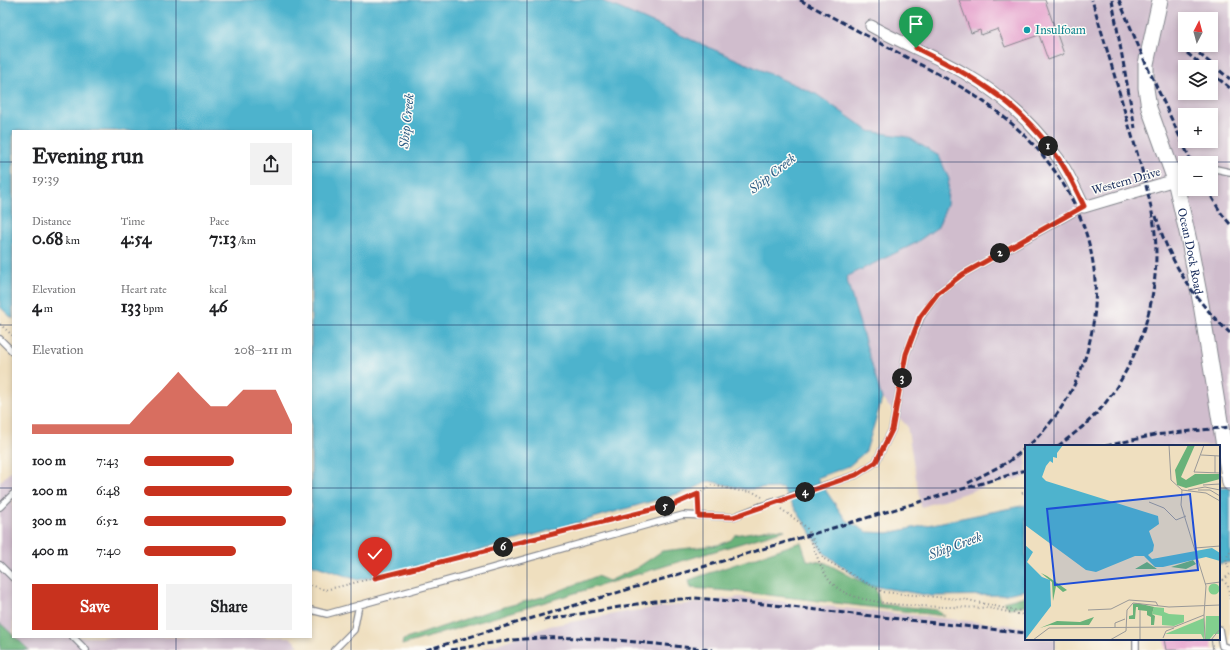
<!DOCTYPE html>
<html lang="en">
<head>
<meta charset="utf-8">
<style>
  body { margin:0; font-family:"IM FELL Great Primer",serif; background:#f2f2f2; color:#202124; height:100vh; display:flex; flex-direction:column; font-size:15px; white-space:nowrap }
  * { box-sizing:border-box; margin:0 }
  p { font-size:13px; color:#757577 }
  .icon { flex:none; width:22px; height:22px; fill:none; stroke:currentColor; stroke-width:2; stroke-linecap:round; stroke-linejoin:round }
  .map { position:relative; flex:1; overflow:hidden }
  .panel { position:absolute; left:12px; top:130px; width:300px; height:508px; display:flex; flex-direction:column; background:#fff; border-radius:0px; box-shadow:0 2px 6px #0003 }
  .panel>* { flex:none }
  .needle { width:26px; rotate:6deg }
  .controls { position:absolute; left:1178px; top:12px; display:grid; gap:8px }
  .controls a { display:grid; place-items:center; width:40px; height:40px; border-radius:0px; background:#fff; box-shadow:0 2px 6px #0003; font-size:20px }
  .pin { position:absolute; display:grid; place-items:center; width:34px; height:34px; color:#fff; margin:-41px -17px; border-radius:50% 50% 50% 0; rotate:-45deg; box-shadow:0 0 4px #0007 }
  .pin .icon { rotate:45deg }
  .km { position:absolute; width:20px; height:20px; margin:-10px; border-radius:50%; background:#222; color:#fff; font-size:11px; line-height:20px; text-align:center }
  .round { display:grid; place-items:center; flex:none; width:42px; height:42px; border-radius:0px; background:#f2f2f2 }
  .summary { display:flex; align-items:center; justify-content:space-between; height:68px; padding:0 20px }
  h1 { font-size:22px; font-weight:800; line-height:30px }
  .figures { display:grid; grid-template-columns:repeat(3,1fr); gap:6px; height:68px; padding:4px 20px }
  .figures div { display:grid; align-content:center }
  .figures b { font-size:17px; font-weight:800 }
  .figures small { font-size:11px; font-weight:400 }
  .figures p { font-size:11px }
  .chart { height:112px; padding:8px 20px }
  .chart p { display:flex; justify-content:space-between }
  .chart svg { width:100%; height:72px; margin-top:4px; fill:#c8321e; opacity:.7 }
  .button { display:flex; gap:8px; margin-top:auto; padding:8px 20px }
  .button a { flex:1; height:46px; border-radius:0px; background:#c8321e; color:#fff; font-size:16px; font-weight:800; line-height:46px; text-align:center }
  .button a+a { background:#f2f2f2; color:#202124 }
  ul { padding:0 20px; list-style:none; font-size:13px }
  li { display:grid; grid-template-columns:64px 48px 1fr; align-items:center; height:30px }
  li i { height:10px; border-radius:5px; background:#c8321e }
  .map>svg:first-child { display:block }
  .industrial { fill:#d0bdcd; fill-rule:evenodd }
  .forest { fill:#69b279; stroke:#42706c }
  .water { fill:#4eb3cd; stroke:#347196 }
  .building { fill:#e39ac8 }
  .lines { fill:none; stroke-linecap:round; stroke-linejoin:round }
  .lane-casing { stroke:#85878e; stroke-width:8 }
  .street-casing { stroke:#85878e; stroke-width:13 }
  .secondary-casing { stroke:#85878e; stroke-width:17 }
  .path { stroke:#85878e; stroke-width:2; stroke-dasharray:1 3; stroke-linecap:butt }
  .lane { stroke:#fff; stroke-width:5.5 }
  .street { stroke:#fff; stroke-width:11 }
  .secondary { stroke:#fff; stroke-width:15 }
  .rail { stroke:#1b2f5e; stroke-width:3; stroke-dasharray:6 3; stroke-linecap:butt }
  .lane-bridge-casing { stroke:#85878e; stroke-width:8; stroke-linecap:butt }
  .lane-bridge { stroke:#fff; stroke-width:5.5 }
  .route-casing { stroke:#fff; stroke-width:8 }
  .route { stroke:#c8321e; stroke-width:5 }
  .grid { fill:none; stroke:#1b2f5e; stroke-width:1; stroke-opacity:0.55 }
  .culture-dot { fill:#0f9aa8; stroke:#fdfcf7; stroke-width:1.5 }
  .labels { text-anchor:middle; stroke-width:3; stroke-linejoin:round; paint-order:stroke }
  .culture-label { font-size:12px; fill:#0d838f; stroke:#fdfcf7; text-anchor:start }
  .street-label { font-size:12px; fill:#1b2f5e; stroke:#fdfcf7 }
  .water-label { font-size:13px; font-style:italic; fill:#2d5d85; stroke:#fdfcf7 }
  .inset-road { fill:none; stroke:#9a9998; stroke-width:1 }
  .view { fill:#1d4ed8; fill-opacity:0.15; stroke:#1d4ed8; stroke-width:2 }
  .inset-edge { fill:none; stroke:#1b2f5e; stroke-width:2 }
</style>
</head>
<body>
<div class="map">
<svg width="1230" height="650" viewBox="0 0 1230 650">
  <rect width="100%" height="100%" fill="#fdfcf7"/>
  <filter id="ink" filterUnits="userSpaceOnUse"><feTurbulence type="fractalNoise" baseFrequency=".025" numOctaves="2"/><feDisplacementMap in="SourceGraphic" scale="8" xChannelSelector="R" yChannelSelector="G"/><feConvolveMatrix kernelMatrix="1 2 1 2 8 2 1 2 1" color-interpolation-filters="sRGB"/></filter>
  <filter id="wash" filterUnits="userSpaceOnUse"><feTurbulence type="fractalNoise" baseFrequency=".012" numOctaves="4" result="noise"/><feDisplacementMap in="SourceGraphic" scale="16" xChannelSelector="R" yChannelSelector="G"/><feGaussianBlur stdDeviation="0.9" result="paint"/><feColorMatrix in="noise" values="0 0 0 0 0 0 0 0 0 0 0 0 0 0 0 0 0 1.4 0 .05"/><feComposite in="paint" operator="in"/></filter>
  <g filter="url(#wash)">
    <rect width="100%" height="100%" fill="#efdfbf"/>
    <g class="industrial">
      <path d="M 600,0 L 1212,0 L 1230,1 L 1230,444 L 1208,446 L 1026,446 L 1026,477 L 994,484 L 921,507 L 907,426 L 882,399 L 846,276 L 878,260 L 908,137 L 869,131 L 816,94 ZM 1185,19 L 1211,19 L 1211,45 L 1185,45 ZM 1185,67 L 1211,67 L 1211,93 L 1185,93 ZM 1185,115 L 1211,115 L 1211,141 L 1185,141 ZM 1185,163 L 1211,163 L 1211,189 L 1185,189 Z"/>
      <polygon points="13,469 13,635 0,623 0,480 1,481"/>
      <polygon points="740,597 1026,627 1026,639 1056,639 1055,650 480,650 549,626 625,612"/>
      <polygon points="15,637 290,637 299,646 277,650 29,650"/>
    </g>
    <g class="forest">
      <polygon points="770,529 785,530 402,645 403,640 489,611 546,596 597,576 609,581 637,568 662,551 718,545 731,540 735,535"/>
      <polygon points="801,542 807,560 826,563 867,585 875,586 880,604 936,610 945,616 743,592 691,588 689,580"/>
      <polygon points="1026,596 1026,605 1009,608 1003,602"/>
      <polygon points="0,623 13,635 13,637 15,637 29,650 0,650"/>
    </g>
    <g class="water">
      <polygon points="0,0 600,0 816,94 869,131 908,137 939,156 949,179 947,204 938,227 914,244 846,277 882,399 866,451 849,466 817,478 846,520 867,532 888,533 1026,505 1026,590 1001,595 932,596 867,585 823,552 782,488 744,489 709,481 691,490 461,556 358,580 311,564 311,131 13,131 13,319 0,307"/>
      <polygon points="1230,487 1230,562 1219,564 1219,488"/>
    </g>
    <g id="blocks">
      <g class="building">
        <polygon points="959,0 1045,0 1064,54 1048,60 1039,35 1005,47 998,29 981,35 980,30 971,33"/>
        <polygon points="1164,639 1211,639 1213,650 1166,650"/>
      </g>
    </g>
  </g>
  <g filter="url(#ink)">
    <use href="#blocks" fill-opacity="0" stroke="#85878e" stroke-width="1"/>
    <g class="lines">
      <defs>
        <g id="lane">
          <polyline points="1211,168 1230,172"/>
          <polyline points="0,339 13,352"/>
          <polyline points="856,475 876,462 892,430 906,354 921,317 938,293 963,274 1084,207"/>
          <polyline points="0,507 13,494"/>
          <polyline points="0,565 13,578"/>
          <polyline points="311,610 327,614 683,515 733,517 761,506"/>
          <polyline points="1219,629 1222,646 1230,648"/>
          <polyline points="73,637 86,650"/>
          <polyline points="1136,639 1136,650"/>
          <polyline points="334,650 354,630 359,605"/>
        </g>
        <path id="street" d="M 871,26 C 901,43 933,55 964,73 C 1001,94 1033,124 1058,158 C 1069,173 1076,190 1084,207 L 1175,180"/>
        <g id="secondary">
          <path id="s1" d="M 1160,0 L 1146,64 L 1146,88 L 1149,108 L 1175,180 L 1189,241 L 1201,304 L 1230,483"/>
        </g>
      </defs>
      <use href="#lane" class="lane-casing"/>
      <use href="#street" class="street-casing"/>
      <use href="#secondary" class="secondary-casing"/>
      <g class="path">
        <polyline points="0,324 13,336"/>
        <polyline points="1022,493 1026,491"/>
        <polyline points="698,494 699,509"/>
        <polyline points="781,509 806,527 824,559 883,592 968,600 1012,610 1026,611"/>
        <path d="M 809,535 C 816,552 821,574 835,586 C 861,610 952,606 987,608 C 1000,609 1011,614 1026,615"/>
        <path d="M 1230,552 C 1225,558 1226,564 1230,570"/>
        <polyline points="1223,580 1230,574"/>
        <polyline points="1219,581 1223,580 1228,586 1230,599"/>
        <polyline points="311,585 325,590 675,504 698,494 712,485 740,491 753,492 762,497"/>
      </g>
      <use href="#lane" class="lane"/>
      <use href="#street" class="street"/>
      <use href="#secondary" class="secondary"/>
      <g class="rail">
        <path d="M 800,0 C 836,19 871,38 906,57 C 934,72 963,86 988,105 C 1059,155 1107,236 1093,324 C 1086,371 1064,414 1028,446"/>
        <polyline points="1112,0 1135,128"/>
        <polyline points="1119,0 1146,64 1192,163"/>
        <polyline points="1192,48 1230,79"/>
        <polyline points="1187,53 1204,67"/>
        <polyline points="1211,73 1230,88"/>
        <polyline points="1207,189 1221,213 1230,224"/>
        <path d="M 1156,216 C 1169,262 1196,302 1230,333"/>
        <path d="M 1058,446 C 1074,434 1091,421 1103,406 C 1144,354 1164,283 1153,218 C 1147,184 1136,149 1126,116 C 1115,77 1104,39 1092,0"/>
        <polyline points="1106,446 1155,435 1230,427"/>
        <polyline points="968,483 1008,462 1026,448"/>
        <polyline points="544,620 655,601 695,598 764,604 1026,633"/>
        <polyline points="426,650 1026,470"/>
        <path d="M 451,650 C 475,646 499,641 524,639 C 587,634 650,644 713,650"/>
      </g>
      <defs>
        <polyline id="lane-bridge" points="761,506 856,475"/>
      </defs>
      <use href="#lane-bridge" class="lane-bridge-casing"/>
      <use href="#lane-bridge" class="lane-bridge"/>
    </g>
  </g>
  <g class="lines" filter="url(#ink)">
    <defs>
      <path id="route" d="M 375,578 L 675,504 L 698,494 L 699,516 L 733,517 L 856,475 L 876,462 L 892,430 L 906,354 L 920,317 L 938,293 L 963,274 L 1084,206 C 1076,190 1069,173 1058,158 C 1044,138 1018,109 997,95 C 972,76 944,62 916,48"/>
    </defs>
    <use href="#route" class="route-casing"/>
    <use href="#route" class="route"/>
  </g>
  <path class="grid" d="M 176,0 L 176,131M 351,0 L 351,650M 527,0 L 527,650M 703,0 L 703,650M 879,0 L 879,650M 1054,0 L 1054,446M 0,162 L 13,162M 311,162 L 1230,162M 0,325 L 13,325M 311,325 L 1230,325M 0,488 L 13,488M 311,488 L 1026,488M 1219,488 L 1230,488M 176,637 L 176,650M 1054,639 L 1054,650"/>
  <circle class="culture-dot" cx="1027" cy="30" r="4"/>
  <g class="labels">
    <g class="culture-label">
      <text x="1035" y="34">Insulfoam</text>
    </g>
    <g class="street-label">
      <text transform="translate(1126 181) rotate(-16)" y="4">Western Drive</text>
      <text dy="4" stroke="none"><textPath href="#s1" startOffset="259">Ocean Dock Road</textPath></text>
    </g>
    <g class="water-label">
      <text transform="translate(406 121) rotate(-84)" y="5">Ship Creek</text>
      <text transform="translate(772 173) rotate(-38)" y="5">Ship Creek</text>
      <text transform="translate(955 545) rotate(-20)" y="5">Ship Creek</text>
    </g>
  </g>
  <g transform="translate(1025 445)">
    <rect width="195" height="195" fill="#efdfbf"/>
    <path d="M183.5 144a5.5 5.5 0 1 1 11 0a5.5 5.5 0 1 1-11 0ZM 129,162 L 139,163 L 139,167 L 144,169 L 159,170 L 159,177 L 149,181 L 137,180 L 137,171 L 127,169 ZM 181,171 L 195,171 L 195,189 L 189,189 L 184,195 L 180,195 ZM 179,173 L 179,195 L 176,189 L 140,189 Z" fill="#82cf8e"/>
    <path d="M 163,0 L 170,0 L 156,32 L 161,35 L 170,29 L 195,29 L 195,34 L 161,43 L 152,40 L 150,25 ZM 168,115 L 171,119 L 161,124 L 146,122 ZM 122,117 L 132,124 L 139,124 L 110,124 ZM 16,128 L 22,131 L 42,145 L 38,147 L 31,141 L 28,156 L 27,137 ZM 112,158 L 129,162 L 127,169 L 130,171 L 129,180 L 126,180 L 126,172 L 122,170 L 122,166 L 113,165 L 113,162 L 111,162 L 110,174 L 104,174 L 104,171 L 108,170 L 108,159 ZM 69,172 L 64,180 L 25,180 L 15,183 L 32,176 L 55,177 Z" fill="#69b279"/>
    <path d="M 0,0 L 38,0 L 32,8 L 32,13 L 28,12 L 28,18 L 25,16 L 21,21 L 17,32 L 21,36 L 133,71 L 134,79 L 124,86 L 129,100 L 128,106 L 123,110 L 127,114 L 187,103 L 195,108 L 195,116 L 181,112 L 138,122 L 130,122 L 119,111 L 110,111 L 71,127 L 61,125 L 0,80 ZM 0,100 L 8,107 L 2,117 L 17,132 L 25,135 L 26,161 L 0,195 Z" fill="#4eb3cd"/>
    <path class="inset-road" d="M 179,0 L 169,27 L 195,28M 176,10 L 195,11M 190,28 L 190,11M 178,40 L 195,39M 157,45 L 181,48 L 195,56M 163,45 L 180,42 L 195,45M 173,45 L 185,45 L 195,51M 124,57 L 139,63 L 151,75 L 161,71M 170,103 L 195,101M 180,139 L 195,137M 63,165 L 86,164 L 104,155 L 131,157 L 133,161M 115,165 L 115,195M 179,170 L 180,195M 90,182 L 90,178 L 100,174M 138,193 L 141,186 L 149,183M 8,195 L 24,183 L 149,182 L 179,170 L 181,141 L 156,60 L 157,45 L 146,35 L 144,0M 85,195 L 101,186 L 102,165 L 108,158 L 144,162 L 195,160M 186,195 L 195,184"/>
    <path class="view" d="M 165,49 L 173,125 L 30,140 L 22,64 Z"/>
    <rect width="195" height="195" class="inset-edge"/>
  </g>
</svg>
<div class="controls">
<a><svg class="needle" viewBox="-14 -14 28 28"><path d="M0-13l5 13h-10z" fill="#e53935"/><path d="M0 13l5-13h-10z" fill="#757577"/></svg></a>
<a><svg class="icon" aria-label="layers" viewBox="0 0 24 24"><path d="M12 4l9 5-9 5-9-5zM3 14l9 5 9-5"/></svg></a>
<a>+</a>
<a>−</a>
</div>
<div class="pin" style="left:916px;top:48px;background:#1e9e55"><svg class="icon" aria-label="arrive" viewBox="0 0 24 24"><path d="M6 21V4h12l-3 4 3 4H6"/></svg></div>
<div class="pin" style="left:375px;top:578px;background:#d93025"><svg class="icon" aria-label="check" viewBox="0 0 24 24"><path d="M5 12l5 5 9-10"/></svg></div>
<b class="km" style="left:1048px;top:146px">1</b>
<b class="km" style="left:1000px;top:253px">2</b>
<b class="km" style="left:902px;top:378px">3</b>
<b class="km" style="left:805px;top:492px">4</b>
<b class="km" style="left:665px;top:506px">5</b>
<b class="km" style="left:503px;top:547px">6</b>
<section class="panel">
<div class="summary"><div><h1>Evening run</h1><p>19:39</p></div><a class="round"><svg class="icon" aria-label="share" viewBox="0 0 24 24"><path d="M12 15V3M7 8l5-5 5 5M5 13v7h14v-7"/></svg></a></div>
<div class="figures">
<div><p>Distance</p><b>0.68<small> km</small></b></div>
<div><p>Time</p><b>4:54</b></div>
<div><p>Pace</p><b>7:13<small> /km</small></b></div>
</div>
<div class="figures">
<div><p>Elevation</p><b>4<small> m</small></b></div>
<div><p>Heart rate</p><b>133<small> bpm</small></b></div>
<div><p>kcal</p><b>46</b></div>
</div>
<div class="chart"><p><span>Elevation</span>208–211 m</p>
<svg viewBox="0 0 160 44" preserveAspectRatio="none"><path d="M0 44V38L10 38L20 38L30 38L40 38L50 38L60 38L70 27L80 17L90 6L100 17L110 27L120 27L130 17L140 17L150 17L160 38V44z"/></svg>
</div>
<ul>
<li><b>100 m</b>7:43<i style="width:61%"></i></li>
<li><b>200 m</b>6:48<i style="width:100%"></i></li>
<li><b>300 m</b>6:52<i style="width:96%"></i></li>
<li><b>400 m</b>7:40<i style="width:62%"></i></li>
</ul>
<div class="button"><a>Save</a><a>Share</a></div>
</section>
</div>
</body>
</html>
